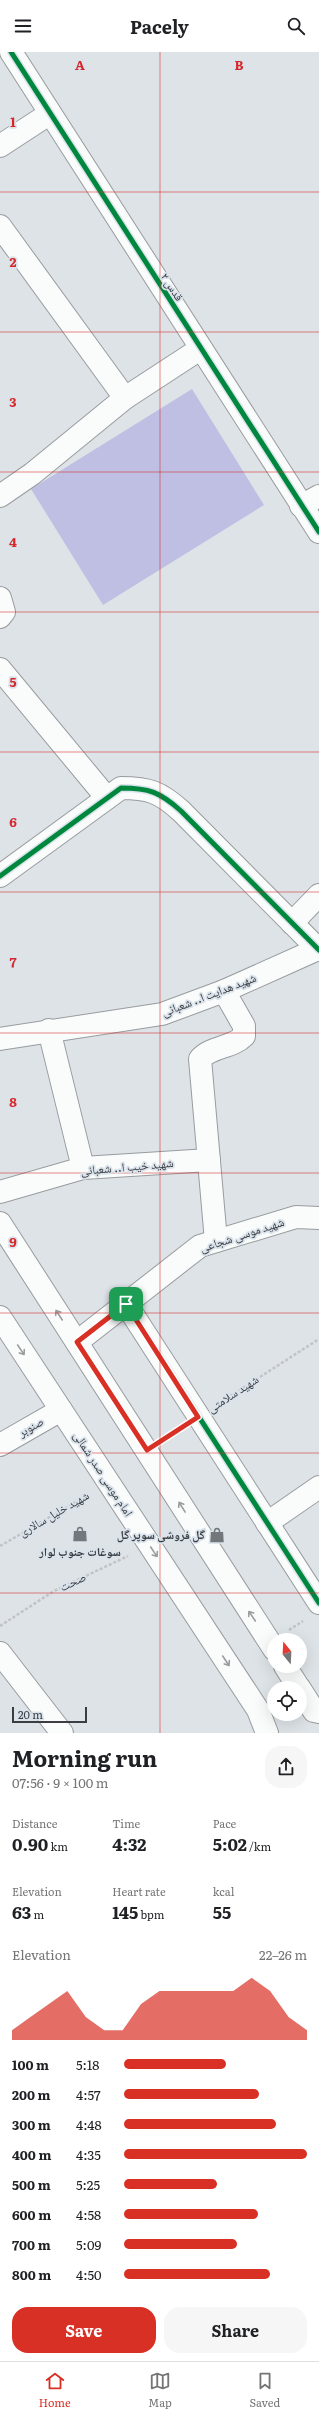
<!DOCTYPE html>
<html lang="en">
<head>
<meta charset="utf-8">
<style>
  body { margin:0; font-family:Literata,"Noto Naskh Arabic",serif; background:#f6f6f6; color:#202124; height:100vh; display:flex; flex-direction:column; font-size:15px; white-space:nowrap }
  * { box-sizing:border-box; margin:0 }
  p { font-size:13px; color:#757577 }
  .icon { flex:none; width:22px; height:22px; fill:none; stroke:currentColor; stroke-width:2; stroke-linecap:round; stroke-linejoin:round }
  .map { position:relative; height:1681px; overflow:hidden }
  .side { display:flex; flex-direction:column; background:#fff; flex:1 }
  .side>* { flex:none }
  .needle { width:26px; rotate:342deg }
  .buttons { position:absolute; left:267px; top:1581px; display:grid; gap:8px }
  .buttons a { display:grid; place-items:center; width:40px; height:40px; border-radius:50%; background:#fff; box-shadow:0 4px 16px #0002; font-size:20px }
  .scale { position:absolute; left:12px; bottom:10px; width:75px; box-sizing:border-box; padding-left:4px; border:2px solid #3a3d41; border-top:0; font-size:11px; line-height:14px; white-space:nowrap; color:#3a3d41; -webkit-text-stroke:3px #dae3eb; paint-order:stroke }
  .pin { position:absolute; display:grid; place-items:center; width:34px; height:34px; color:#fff; margin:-17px; border-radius:8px; box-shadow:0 2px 6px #0006 }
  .round { display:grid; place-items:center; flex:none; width:42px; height:42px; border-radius:16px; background:#f6f6f6 }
  .summary { display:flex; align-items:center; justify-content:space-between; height:68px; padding:0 12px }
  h1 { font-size:22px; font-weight:700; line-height:30px }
  .figures { display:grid; grid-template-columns:repeat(3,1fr); gap:6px; height:68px; padding:4px 12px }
  .figures div { display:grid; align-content:center }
  .figures b { font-size:17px; font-weight:700 }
  .figures small { font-size:11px; font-weight:400 }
  .figures p { font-size:11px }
  .chart { height:112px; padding:8px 12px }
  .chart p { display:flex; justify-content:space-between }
  .chart svg { width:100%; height:72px; margin-top:4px; fill:#d93025; opacity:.7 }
  .button { display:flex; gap:8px; margin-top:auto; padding:8px 12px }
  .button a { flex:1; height:46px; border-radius:16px; background:#d93025; color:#fff; font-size:16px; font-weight:700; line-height:46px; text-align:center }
  .button a+a { background:#f6f6f6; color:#202124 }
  ul { padding:0 12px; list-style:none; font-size:13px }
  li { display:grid; grid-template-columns:64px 48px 1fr; align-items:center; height:30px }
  li i { height:10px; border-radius:5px; background:#d93025 }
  header { display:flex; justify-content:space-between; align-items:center; height:52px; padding:0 12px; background:#fff; font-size:18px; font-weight:700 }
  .tabs { display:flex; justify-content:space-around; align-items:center; height:56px; border-top:1px solid #e0e0e0; background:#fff; font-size:11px; color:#757577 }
  .tabs a { display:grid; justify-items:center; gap:2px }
  .tabs .on { color:#d93025 }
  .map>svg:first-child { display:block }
  .forest { fill:#bfbfe3 }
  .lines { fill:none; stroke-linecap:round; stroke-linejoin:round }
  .minor-casing { stroke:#989c9f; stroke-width:24 }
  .major-casing { stroke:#989c9f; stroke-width:24 }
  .path { stroke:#c2c3c5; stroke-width:2.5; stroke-dasharray:3 2; stroke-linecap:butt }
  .minor { stroke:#fafbfb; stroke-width:22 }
  .major { stroke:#fafbfb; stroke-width:22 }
  .cycleway-casing { stroke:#dae3eb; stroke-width:8 }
  .cycleway { stroke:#00873e; stroke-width:5 }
  .oneway { stroke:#9a9c9e }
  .route-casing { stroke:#fff; stroke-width:8 }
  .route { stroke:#d93025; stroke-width:5 }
  .grid { fill:none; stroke:#d62828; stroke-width:1; stroke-opacity:0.55 }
  .labels { text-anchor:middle; stroke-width:3.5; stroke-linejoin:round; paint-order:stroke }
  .street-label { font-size:12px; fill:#3a3d41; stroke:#dae3eb }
  .poi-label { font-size:12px; font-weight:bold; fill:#3a3d41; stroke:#dae3eb; text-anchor:end }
  .grid-label { font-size:13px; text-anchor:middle; font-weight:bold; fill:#d62828; stroke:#dae3eb; stroke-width:3.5; stroke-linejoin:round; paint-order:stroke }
</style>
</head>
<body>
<header><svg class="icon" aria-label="menu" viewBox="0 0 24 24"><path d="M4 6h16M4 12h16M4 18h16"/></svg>Pacely<svg class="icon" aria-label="search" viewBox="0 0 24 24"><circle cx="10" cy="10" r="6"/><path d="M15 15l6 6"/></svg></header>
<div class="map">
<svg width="319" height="1681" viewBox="0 0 319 1681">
  <rect width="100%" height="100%" fill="#dee3e7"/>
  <polygon class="forest" points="192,337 264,453 103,553 31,437"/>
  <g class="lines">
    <defs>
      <g id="minor">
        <polyline points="11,0 319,480"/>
        <polyline points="0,94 49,62"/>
        <polyline points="0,174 125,346"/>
        <polyline points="0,444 32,422 125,346 200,297"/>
        <polyline points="301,454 319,444"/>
        <polyline points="0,546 4,560 0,565"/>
        <polyline points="0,617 107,746"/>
        <path d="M 0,824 L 121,736 C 149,736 160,740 181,759 L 319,898"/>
        <polyline points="292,871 319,843"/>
        <polyline points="49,978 83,1116"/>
        <polyline points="0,987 162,962 224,939 318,897"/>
        <polyline points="0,1140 83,1116 209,1108"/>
        <path d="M 216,1189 L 200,1007 C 212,994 232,996 244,984 L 244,974 L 224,939"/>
        <polyline points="126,1252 319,1551"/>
        <polyline points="77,1290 200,1194 296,1165 319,1166"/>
        <polyline points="0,1393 61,1358"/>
        <polyline points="267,1471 319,1435"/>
        <polyline points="0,1601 62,1681"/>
      </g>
      <g id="major">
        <polyline points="0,1171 274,1597"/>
        <polyline points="0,1265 258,1658 267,1681"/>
        <polyline points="285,1614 299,1636"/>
        <polyline points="300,1637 314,1659 319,1660"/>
      </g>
    </defs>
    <use href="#minor" class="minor-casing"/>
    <use href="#major" class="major-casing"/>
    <g class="path">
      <polyline points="218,1352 319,1287"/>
      <polyline points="166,1385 179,1377"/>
      <polyline points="0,1494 88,1443"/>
      <polyline points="0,1574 54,1539 128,1504"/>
      <polyline points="289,1578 303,1569"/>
    </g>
    <use href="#minor" class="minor"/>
    <use href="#major" class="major"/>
    <defs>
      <g id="cycleway">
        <polyline points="11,0 319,480"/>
        <path d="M 0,824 L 121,736 C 149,736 160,740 181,759 L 319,898"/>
        <polyline points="126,1252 319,1551"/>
      </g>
    </defs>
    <use href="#cycleway" class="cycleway-casing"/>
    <use href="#cycleway" class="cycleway"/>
  </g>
  <defs><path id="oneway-shaft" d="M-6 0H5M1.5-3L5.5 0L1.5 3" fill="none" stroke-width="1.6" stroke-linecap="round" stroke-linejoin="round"/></defs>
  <g class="oneway">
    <use href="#oneway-shaft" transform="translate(59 1263) rotate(-123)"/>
    <use href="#oneway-shaft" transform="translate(21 1298) rotate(56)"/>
    <use href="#oneway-shaft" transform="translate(182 1455) rotate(-122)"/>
    <use href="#oneway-shaft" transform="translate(154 1500) rotate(56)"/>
    <use href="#oneway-shaft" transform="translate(252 1564) rotate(-124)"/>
    <use href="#oneway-shaft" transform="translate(226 1609) rotate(57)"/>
  </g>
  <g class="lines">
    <defs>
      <polygon id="route" points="126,1252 198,1365 147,1398 77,1290"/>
    </defs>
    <use href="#route" class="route-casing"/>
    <use href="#route" class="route"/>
  </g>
  <path class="grid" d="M 160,0 L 160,1681M 0,140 L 319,140M 0,280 L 319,280M 0,420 L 319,420M 0,560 L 319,560M 0,700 L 319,700M 0,840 L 319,840M 0,981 L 319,981M 0,1121 L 319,1121M 0,1261 L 319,1261M 0,1401 L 319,1401M 0,1541 L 319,1541"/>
  <defs>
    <symbol id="shop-bare" viewBox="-9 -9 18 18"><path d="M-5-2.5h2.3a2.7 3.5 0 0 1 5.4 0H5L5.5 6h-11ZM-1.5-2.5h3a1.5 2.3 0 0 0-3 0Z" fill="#73777b" stroke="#dae3eb" stroke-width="2.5" paint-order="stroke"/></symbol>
  </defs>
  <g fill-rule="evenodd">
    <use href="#shop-bare" x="69" y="1471" width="22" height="22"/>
    <use href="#shop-bare" x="206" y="1472" width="22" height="22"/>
  </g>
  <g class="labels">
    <g class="street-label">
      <text transform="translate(172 235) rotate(57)" y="4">قدس ۲</text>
      <text transform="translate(209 943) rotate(-21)" y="4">شهید هدایت ا.. شعبانی</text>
      <text transform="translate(127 1115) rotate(-5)" y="4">شهید خیب ا.. شعبانی</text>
      <text transform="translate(242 1183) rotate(-18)" y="4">شهید موسی شجاعی</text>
      <text transform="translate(233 1342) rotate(-33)" y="4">شهید سلامتی</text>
      <text transform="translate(31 1375) rotate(-30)" y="4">صنوبر</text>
      <text transform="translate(103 1422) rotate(57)" y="4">امام موسی صدر شمالی</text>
      <text transform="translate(54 1462) rotate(-30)" y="4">شهید خلیل سالاری</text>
      <text transform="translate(73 1530) rotate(-25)" y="4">صحت</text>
    </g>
    <g class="poi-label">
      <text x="205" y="1487">گل فروشی سوپر گل</text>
      <text x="80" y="1504" text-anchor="middle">سوغات جنوب لوار</text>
    </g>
  </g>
  <g class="grid-label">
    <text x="80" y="18">A</text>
    <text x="239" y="18">B</text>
    <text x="13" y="75">1</text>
    <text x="13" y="215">2</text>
    <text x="13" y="355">3</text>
    <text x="13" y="495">4</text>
    <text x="13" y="635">5</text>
    <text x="13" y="775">6</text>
    <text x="13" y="915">7</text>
    <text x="13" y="1055">8</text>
    <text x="13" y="1195">9</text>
  </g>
</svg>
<div class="buttons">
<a><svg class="needle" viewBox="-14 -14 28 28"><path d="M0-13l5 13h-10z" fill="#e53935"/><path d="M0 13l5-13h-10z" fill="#757577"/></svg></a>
<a><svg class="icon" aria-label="locate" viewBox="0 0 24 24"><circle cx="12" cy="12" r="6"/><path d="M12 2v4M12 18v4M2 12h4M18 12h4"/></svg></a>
</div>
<div class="scale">20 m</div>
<div class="pin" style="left:126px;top:1252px;background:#1e9e55"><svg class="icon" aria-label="arrive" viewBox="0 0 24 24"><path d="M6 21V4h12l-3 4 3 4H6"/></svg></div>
</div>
<section class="side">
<div class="summary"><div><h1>Morning run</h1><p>07:56 · 9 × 100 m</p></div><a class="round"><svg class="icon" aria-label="share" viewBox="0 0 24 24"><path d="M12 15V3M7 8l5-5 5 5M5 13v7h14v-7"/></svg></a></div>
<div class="figures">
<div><p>Distance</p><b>0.90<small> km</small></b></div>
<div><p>Time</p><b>4:32</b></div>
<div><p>Pace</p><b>5:02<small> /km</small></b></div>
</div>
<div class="figures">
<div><p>Elevation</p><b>63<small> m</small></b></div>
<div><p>Heart rate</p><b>145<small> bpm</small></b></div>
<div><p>kcal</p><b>55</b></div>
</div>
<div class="chart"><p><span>Elevation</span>22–26 m</p>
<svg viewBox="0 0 160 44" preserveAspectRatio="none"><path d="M0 44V38L10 30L20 22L30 14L40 30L50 38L60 38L70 22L80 14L90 14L100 14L110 14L120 14L130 6L140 14L150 30L160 38V44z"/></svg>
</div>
<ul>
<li><b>100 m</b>5:18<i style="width:56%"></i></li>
<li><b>200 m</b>4:57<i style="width:74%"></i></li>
<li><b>300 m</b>4:48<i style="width:83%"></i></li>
<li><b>400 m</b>4:35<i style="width:100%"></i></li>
<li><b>500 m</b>5:25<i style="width:51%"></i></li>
<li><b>600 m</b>4:58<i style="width:73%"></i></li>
<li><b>700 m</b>5:09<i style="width:62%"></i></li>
<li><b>800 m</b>4:50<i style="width:80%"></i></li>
</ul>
<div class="button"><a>Save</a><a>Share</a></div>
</section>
<nav class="tabs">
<a class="on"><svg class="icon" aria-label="home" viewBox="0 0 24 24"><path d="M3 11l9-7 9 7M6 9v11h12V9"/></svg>Home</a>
<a><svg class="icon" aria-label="map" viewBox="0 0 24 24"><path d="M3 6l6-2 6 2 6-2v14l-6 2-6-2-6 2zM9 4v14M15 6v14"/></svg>Map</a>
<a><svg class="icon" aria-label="saved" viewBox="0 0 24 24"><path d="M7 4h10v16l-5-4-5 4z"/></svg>Saved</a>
</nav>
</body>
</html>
